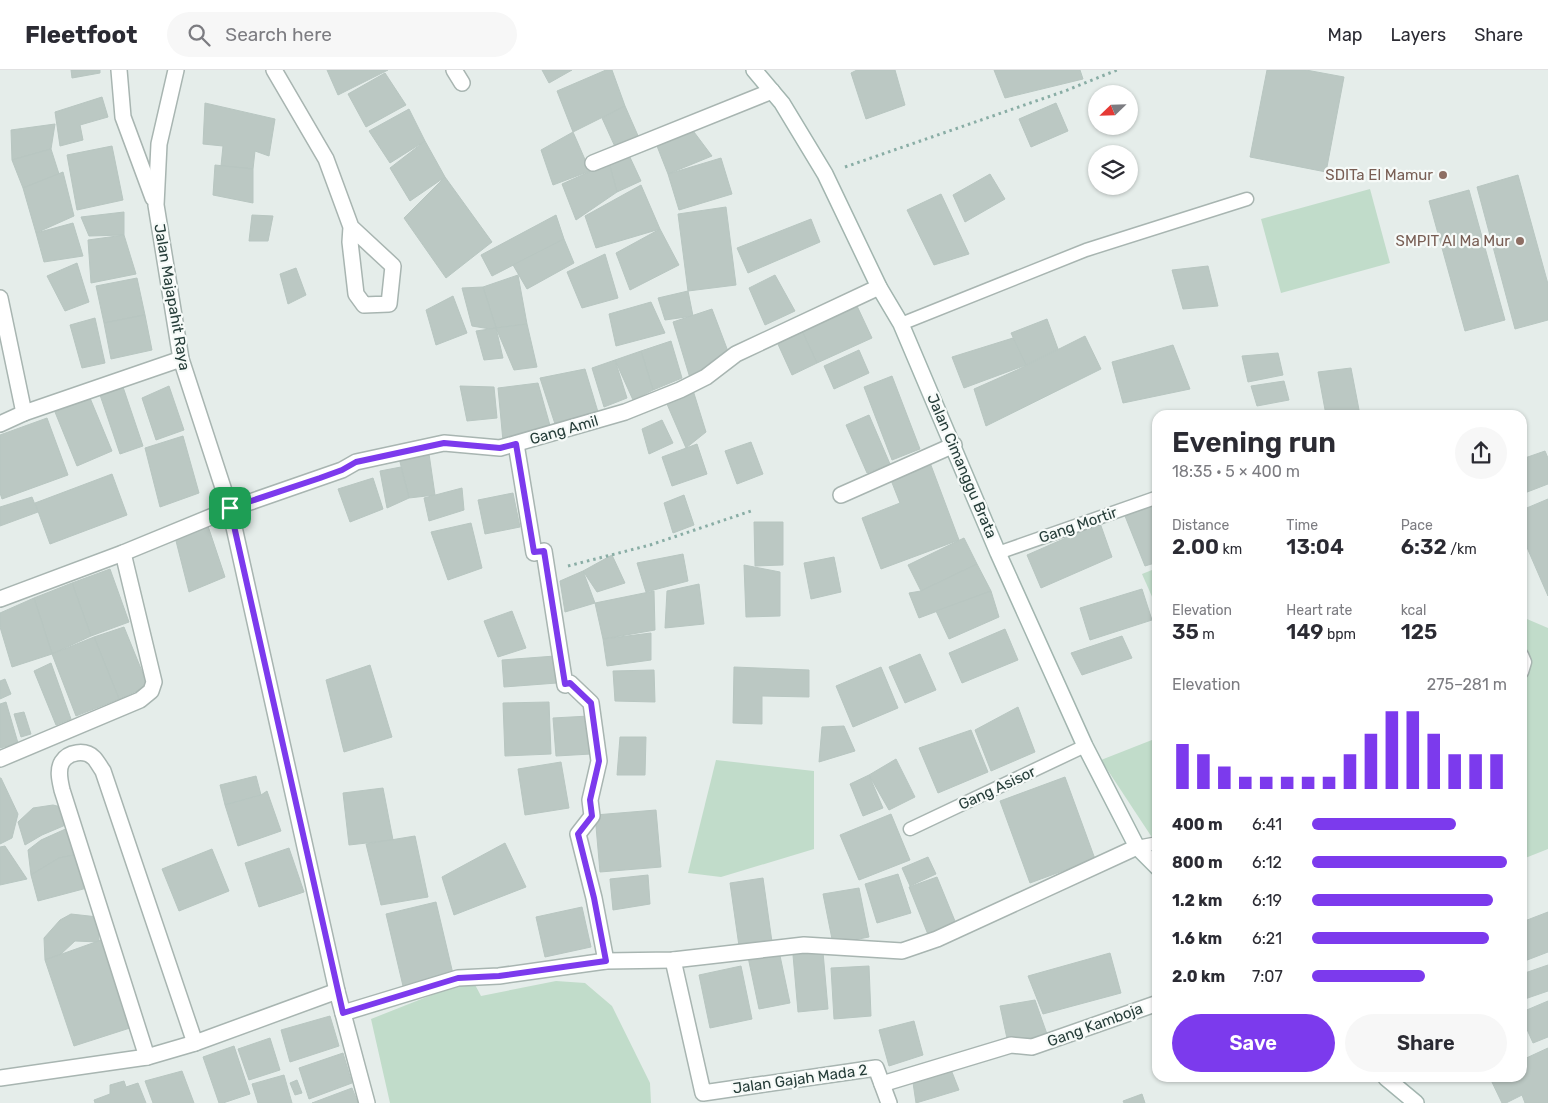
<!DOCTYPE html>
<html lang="en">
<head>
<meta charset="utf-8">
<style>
  body { margin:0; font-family:Rubik,sans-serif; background:#f7f7f7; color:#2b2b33; height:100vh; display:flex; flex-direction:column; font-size:19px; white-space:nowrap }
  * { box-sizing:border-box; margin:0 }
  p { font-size:16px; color:#7c7c81 }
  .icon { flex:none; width:28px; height:28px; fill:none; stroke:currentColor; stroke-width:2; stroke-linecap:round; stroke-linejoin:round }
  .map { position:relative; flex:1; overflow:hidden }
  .panel { position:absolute; left:1152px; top:340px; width:375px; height:672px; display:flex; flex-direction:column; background:#fff; border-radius:15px; box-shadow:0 1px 4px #0004 }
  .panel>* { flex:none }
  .needle { width:32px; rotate:247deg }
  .tools { position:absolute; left:1088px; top:15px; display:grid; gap:10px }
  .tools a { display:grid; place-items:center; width:50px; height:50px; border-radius:50%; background:#fff; box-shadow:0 1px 4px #0004; font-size:25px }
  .pin { position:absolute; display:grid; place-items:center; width:42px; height:42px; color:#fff; margin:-21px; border-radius:10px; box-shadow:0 2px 8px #0006 }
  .round { display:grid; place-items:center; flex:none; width:52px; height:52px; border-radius:26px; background:#f7f7f7 }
  .headline { display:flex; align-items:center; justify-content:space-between; height:85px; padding:0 20px }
  h1 { font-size:28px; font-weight:600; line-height:38px }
  .metrics { display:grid; grid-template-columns:repeat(3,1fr); gap:8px; height:85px; padding:5px 20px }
  .metrics div { display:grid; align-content:center }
  .metrics b { font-size:21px; font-weight:600 }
  .metrics small { font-size:14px; font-weight:400 }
  .metrics p { font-size:14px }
  .chart { height:140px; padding:10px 20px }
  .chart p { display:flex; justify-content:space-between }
  .chart svg { width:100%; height:90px; margin-top:5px; stroke:#7c3aed; stroke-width:6 }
  .button { display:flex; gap:10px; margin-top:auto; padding:10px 20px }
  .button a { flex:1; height:58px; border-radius:30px; background:#7c3aed; color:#fff; font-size:20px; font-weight:600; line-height:58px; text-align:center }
  .button a+a { background:#f7f7f7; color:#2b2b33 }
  ul { padding:0 20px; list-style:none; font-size:16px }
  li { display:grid; grid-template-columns:80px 60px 1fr; align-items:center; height:38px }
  li i { height:12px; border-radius:6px; background:#7c3aed }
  header { display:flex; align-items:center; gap:30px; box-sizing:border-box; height:70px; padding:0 25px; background:#fff; border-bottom:1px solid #e1e1e2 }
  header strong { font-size:24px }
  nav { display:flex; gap:28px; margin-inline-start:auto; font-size:18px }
  .search { width:350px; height:45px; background:#f7f7f7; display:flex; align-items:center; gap:12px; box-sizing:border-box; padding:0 18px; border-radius:28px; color:#7c7c81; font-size:19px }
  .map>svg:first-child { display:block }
  .green { fill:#c1dcca }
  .building { fill:#bbc8c3; stroke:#b8c6c1 }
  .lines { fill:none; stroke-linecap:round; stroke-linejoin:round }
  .lane-casing { stroke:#a8b5b1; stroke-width:15 }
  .street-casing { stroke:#a8b5b1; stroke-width:18 }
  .secondary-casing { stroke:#a2b5af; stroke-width:18 }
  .path { stroke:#89ada5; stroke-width:3; stroke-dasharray:2.5 4; stroke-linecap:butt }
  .lane { stroke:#fff; stroke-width:12 }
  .street { stroke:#fff; stroke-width:15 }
  .secondary { stroke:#fff; stroke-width:15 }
  .route-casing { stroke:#fff; stroke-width:10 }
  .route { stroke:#7c3aed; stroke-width:6 }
  .education-dot { fill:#8d6e63; stroke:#f6faf8; stroke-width:2 }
  .labels { text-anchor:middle; stroke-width:4.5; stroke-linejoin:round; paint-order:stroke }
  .education-label { font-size:15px; fill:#785e54; stroke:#f6faf8; text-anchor:end }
  .street-label { font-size:15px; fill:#263d39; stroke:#f6faf8 }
</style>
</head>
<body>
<header>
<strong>Fleetfoot</strong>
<div class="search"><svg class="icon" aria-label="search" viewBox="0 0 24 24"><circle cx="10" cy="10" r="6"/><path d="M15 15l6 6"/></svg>Search here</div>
<nav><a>Map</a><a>Layers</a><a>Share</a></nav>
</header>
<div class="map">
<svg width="1548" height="1033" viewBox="0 0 1548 1033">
  <rect width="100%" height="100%" fill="#e5edea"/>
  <g class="green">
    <polygon points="1370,119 1390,193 1281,223 1261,149"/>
    <polygon points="1157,498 1158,498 1157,538 1142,504"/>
    <polygon points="1522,547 1548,558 1548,779 1523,789"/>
    <polygon points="1157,668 1157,775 1101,690"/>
    <polygon points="716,690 814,701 814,779 721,807 688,803"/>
    <polygon points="472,909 481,926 556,911 585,913 612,936 650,1013 651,1033 390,1033 371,949"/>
  </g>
  <g class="building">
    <polygon points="71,0 100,0 100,3 72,8"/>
    <polygon points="327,0 388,0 338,25"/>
    <polygon points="542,0 572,0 549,13"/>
    <polygon points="606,0 612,0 625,36 573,62 557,21"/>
    <polygon points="857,0 895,0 905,35 866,49 851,3"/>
    <polygon points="994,0 1080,0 1083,9 1005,28"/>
    <polygon points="1267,0 1306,0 1344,7 1326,102 1250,87"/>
    <polygon points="385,3 406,35 366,57 348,24"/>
    <polygon points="102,27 108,47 80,55 83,70 60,76 55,42"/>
    <polygon points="205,33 275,49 269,86 255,81 253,99 221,96 223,76 203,74"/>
    <polygon points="1056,33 1068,61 1031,77 1019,49"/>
    <polygon points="625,36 639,68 616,79 602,48"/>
    <polygon points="409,39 425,71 390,93 369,61"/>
    <polygon points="55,54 51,79 12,90 11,60"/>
    <polygon points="573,62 590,101 553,115 541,80"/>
    <polygon points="694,62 712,86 668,104 657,76"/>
    <polygon points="425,71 445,107 410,131 390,98"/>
    <polygon points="112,76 123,130 77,140 67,85"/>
    <polygon points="51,79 59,104 23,118 12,90"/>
    <polygon points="628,83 641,111 617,122 609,93"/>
    <polygon points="721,88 732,124 679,140 668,104"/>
    <polygon points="609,93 617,122 576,150 562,114"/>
    <polygon points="215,95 253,99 253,133 213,125"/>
    <polygon points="63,102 74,146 36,163 23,118"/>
    <polygon points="990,104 1005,129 965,152 953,125"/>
    <polygon points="1518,105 1548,214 1548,250 1515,259 1477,117"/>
    <polygon points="445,107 492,172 446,208 404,148"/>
    <polygon points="641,115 660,159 596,178 585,146"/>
    <polygon points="1469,120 1505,250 1465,261 1429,131"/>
    <polygon points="941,124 969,184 934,195 907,140"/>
    <polygon points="726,137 736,215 688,221 678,144"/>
    <polygon points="124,142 124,165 89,166 81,147"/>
    <polygon points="252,145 273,146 268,171 249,171"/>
    <polygon points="556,145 564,169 492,206 481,185"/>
    <polygon points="811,149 820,172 748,203 737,178"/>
    <polygon points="73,153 83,186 44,192 36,163"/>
    <polygon points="660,159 679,195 630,220 616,183"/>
    <polygon points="124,165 136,204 91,213 88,170"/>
    <polygon points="564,169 574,193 527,219 513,195"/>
    <polygon points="605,184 618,228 582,238 567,202"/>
    <polygon points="77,193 89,232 65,241 47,206"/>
    <polygon points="1208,196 1218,236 1183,239 1172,200"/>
    <polygon points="296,198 306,225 288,234 280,204"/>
    <polygon points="518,205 527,254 496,258 483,217"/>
    <polygon points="775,205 795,241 765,255 749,218"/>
    <polygon points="137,208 145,245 104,253 96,216"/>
    <polygon points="483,217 496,258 490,259 472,256 462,218"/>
    <polygon points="688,221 693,246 665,250 658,228"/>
    <polygon points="453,226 467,263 436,275 426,240"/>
    <polygon points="651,232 665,263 616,276 609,244"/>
    <polygon points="857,236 872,268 817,293 802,261"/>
    <polygon points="712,239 729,284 690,308 673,252"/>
    <polygon points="145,245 152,280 111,289 104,253"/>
    <polygon points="95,248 105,293 82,298 70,255"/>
    <polygon points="1047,249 1058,279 1026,295 1011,263"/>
    <polygon points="527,254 537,297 514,300 496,258"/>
    <polygon points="496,258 503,288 484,290 476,261"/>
    <polygon points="802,261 817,293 792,305 777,272"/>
    <polygon points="1085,266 1101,299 986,356 974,319 1017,300"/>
    <polygon points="1013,268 1026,295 964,318 952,287"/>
    <polygon points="671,271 682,308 653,320 641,281"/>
    <polygon points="1173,275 1190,319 1123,333 1112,292"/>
    <polygon points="859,280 869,303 834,319 824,296"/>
    <polygon points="641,281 653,320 633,330 615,290"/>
    <polygon points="1278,283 1283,305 1248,312 1242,286"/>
    <polygon points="615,290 627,328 604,337 592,298"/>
    <polygon points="1351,298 1360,345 1326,345 1318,302"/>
    <polygon points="585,299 598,342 555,354 540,308"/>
    <polygon points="892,306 920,379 892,390 864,317"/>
    <polygon points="1284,311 1289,330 1257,336 1251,316"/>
    <polygon points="538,313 551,359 503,371 498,318"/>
    <polygon points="122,314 143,376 120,384 99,322"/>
    <polygon points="169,316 184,360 156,370 142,328"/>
    <polygon points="460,316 494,317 497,348 467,351"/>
    <polygon points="692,317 706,362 686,378 667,334"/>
    <polygon points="90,328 112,381 77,396 55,342"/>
    <polygon points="869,345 890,394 867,403 846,355"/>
    <polygon points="47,348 68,405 2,429 0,423 0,365"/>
    <polygon points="662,350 673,373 649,384 642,359"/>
    <polygon points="183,366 199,423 160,437 145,378"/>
    <polygon points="751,372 763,404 737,414 725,381"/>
    <polygon points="697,374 707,404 672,416 662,387"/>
    <polygon points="428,377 435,425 409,428 398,384"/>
    <polygon points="1545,381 1548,388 1548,414 1522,424 1522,389"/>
    <polygon points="929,390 959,470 881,499 862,448 900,433 889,405"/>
    <polygon points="401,397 409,428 387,438 380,401"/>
    <polygon points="112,404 127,445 50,474 35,433"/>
    <polygon points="373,408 383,439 350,452 338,419"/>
    <polygon points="462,418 464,440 429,451 424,428"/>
    <polygon points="513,423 520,457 485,464 478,430"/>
    <polygon points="684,425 694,455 673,463 664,433"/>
    <polygon points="32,427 38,442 0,456 0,437"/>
    <polygon points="1548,429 1548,526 1522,466 1522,440"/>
    <polygon points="1158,430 1158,492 1145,496 1123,441"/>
    <polygon points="754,452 783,452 783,495 755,496"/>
    <polygon points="471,453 482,498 448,510 431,462"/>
    <polygon points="1100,453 1112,487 1041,518 1027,485"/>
    <polygon points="208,456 225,507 189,522 175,467"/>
    <polygon points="964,468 977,494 921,521 908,495"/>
    <polygon points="683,484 688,511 646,522 637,493"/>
    <polygon points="612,485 625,513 597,522 583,501"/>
    <polygon points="834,487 841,522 811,529 804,493"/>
    <polygon points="977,494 991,521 919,548 909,523 921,521"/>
    <polygon points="744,495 780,502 780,546 746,547"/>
    <polygon points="110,499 129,552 91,566 72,513"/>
    <polygon points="583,501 595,533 565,542 560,511"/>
    <polygon points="72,513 91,566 52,584 34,528"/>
    <polygon points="699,514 704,554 665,558 667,521"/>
    <polygon points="1142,519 1152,550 1090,570 1080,538"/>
    <polygon points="654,521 655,560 603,569 595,533"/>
    <polygon points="991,521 999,547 949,569 936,541"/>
    <polygon points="34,528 52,584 12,597 0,557 0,543"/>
    <polygon points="512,541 526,578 498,587 484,551"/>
    <polygon points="124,557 148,616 119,629 94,567"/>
    <polygon points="1005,559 1018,590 962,613 949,583"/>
    <polygon points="651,563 651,590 607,596 603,569"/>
    <polygon points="1122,566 1132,588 1082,605 1071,583"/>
    <polygon points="94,567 119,629 76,646 52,584"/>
    <polygon points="920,584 936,620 905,633 889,597"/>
    <polygon points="555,586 557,613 504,617 502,590"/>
    <polygon points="51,593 71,649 56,655 34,601"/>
    <polygon points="370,595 392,667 344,682 326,610"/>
    <polygon points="734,597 809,600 809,627 762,626 762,654 733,653"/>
    <polygon points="881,597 898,638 853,657 836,616"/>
    <polygon points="654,600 655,632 615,631 613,601"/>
    <polygon points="5,609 11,624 0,629 0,611"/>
    <polygon points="6,632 18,673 0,678 0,634"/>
    <polygon points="549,632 551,684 505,686 503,633"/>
    <polygon points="1018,637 1035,682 991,701 975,660"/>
    <polygon points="24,642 31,664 21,667 14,644"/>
    <polygon points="589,646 591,684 556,686 553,648"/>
    <polygon points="844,656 855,681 819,692 822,657"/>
    <polygon points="971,660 988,702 938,723 919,678"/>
    <polygon points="620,667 646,667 645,705 617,705"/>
    <polygon points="896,689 915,727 889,740 869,705"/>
    <polygon points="561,692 569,738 525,745 518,699"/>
    <polygon points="869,705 883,738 863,746 850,714"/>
    <polygon points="256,706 261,725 225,735 220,715"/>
    <polygon points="1065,707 1095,789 1030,813 1000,731"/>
    <polygon points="0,708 1,708 18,744 12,768 0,774"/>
    <polygon points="383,718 393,770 349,775 343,723"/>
    <polygon points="267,721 281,761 238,776 225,735 261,725"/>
    <polygon points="53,735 61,737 68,754 42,765 25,775 18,752 33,738"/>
    <polygon points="656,740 661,797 600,802 595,745"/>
    <polygon points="891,744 910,790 859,810 840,765"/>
    <polygon points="70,757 79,784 59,788 31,805 28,780 41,770"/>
    <polygon points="415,766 428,827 381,835 366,774"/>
    <polygon points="505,773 526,817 454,845 442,807"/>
    <polygon points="5,776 27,809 0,815 0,777"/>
    <polygon points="289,778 304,822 259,837 245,793"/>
    <polygon points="212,779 229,821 179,841 162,799"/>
    <polygon points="79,784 87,818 38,831 31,805 59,788"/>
    <polygon points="928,787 936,804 910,816 902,798"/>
    <polygon points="898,804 911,843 877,853 865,814"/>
    <polygon points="648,805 650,834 613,840 610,809"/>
    <polygon points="937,807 957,856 929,867 909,817"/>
    <polygon points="763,808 772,872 739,876 730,813"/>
    <polygon points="859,818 869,867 833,874 823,824"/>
    <polygon points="436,832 453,904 403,916 386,844"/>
    <polygon points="582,837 591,877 545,887 536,847"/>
    <polygon points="1548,842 1548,882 1522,892 1522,852"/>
    <polygon points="71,844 98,847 99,872 75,871 61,884 45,890 44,868 60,850"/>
    <polygon points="104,869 133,957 74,976 45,890"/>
    <polygon points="779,881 790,933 759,939 748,887"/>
    <polygon points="823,882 828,939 798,942 793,885"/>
    <polygon points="1110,883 1121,923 1043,944 1028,906"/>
    <polygon points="1548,895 1548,921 1522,930 1522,904"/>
    <polygon points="741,896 752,949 710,958 699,905"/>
    <polygon points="869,896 871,946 834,949 831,898"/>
    <polygon points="1035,930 1047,964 1008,973 1000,936"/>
    <polygon points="1548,931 1548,967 1533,973 1522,948 1522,942"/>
    <polygon points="330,946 339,976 290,992 281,960"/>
    <polygon points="914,951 923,985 889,996 879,960"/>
    <polygon points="270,968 280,1000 249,1010 238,979"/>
    <polygon points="234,976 250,1024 223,1033 219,1033 203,987"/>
    <polygon points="1548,978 1548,1033 1525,1033 1522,1025 1506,1033 1502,1033 1490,1008 1522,1008 1522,990"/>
    <polygon points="343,983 352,1013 309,1029 299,998"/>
    <polygon points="950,997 959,1020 916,1033 912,1006"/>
    <polygon points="182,1001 194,1033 153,1033 145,1011"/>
    <polygon points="284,1005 292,1033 258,1033 252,1014"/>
    <polygon points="297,1010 302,1023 295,1025 290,1013"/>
    <polygon points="124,1011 126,1017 138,1013 146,1033 95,1033 94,1030 110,1024 110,1015"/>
    <polygon points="352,1018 358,1033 312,1033"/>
    <polygon points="1142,1024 1145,1033 1124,1033 1123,1031"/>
  </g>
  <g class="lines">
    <defs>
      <g id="lane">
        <polyline points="901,254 1086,180 1247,129"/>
        <polyline points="998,483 1158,427"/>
        <polyline points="1522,585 1525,592 1522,602"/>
        <polyline points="910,759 1085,676"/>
        <polyline points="1137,777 1158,773"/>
      </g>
      <g id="street">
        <polyline points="119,0 123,47 153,128"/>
        <polyline points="176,0 159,74 156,135 181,289 230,439 337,921 367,1033"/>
        <polyline points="274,0 326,89 351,157 350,172 356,224 364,235 389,234 393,196 351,157"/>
        <polyline points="454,0 462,13"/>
        <polyline points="593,93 772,21"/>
        <polyline points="0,228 24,343"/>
        <polyline points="0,354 24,343 181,289"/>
        <polyline points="516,374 534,483 544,481 565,615 570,613 591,633 599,691 590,730 592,746 578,764 594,828 606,891"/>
        <polyline points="841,425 954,375"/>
        <polyline points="0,529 123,483 230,439 342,400 356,392 444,373 500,378 625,342 680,320 706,307 736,284 879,217"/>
        <polyline points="0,689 140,630 151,621 154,612 123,483"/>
        <polyline points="673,890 703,1023 876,998 889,1033"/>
        <polyline points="343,943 458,908 499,906 606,891 673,890 804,875 902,881 937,869 1137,777"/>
        <path d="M 147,987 L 62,720 C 60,711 57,700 62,692 C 68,682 85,679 94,688 C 97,691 100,697 103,701 L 195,973"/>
        <polyline points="0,1008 147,987 195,973 337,921"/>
        <polyline points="882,1014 1011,975 1032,977 1158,933"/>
      </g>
      <g id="secondary">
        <polyline points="754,0 782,33 825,104 879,217 901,254 915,287 998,483 1085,676 1137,777 1158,798"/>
        <polyline points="1386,1008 1416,1033"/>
      </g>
    </defs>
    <use href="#lane" class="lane-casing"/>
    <use href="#street" class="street-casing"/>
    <use href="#secondary" class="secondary-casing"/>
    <g class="path">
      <polyline points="845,97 1065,21 1117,0"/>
      <polyline points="568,496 650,475 754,440"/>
    </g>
    <use href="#lane" class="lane"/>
    <use href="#street" class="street"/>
    <use href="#secondary" class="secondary"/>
  </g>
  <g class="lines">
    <defs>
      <polygon id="route" points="444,373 500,378 516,374 534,482 544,481 565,614 570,613 591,633 599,691 590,730 592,746 578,764 594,828 606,891 499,906 458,908 343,943 230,438 320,408 342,400 356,392"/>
    </defs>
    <use href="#route" class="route-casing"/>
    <use href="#route" class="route"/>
  </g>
  <g class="education-dot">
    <circle cx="1443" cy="105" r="5"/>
    <circle cx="1520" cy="171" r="5"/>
  </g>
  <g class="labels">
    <g class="education-label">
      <text x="1433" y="110">SDITa El Mamur</text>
      <text x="1510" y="176">SMPIT Al Ma Mur</text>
    </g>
    <g class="street-label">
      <text transform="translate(172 227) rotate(80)" y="5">Jalan Majapahit Raya</text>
      <text transform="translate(564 360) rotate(-16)" y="5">Gang Amil</text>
      <text transform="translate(962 396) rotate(67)" y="5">Jalan Cimanggu Brata</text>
      <text transform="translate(1078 455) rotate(-19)" y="5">Gang Mortir</text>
      <text transform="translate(997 718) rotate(-25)" y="5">Gang Asisor</text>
      <text transform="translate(1095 955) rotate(-20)" y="5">Gang Kamboja</text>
      <text transform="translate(800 1009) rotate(-8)" y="5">Jalan Gajah Mada 2</text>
    </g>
  </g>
</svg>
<div class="tools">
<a><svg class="needle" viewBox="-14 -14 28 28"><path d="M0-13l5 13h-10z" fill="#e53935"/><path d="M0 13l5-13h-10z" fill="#7c7c81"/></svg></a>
<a><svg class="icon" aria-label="layers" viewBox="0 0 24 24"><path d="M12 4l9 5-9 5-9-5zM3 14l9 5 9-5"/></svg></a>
</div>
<div class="pin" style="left:230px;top:438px;background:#1e9e55"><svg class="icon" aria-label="arrive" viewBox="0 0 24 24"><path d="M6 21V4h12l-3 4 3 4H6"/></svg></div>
<section class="panel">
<div class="headline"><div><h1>Evening run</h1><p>18:35 · 5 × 400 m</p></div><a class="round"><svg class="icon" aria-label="share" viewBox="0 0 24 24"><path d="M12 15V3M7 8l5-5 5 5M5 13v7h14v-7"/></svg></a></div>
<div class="metrics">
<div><p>Distance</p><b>2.00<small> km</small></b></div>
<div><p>Time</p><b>13:04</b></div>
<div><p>Pace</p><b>6:32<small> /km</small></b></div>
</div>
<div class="metrics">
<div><p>Elevation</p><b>35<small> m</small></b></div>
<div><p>Heart rate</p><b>149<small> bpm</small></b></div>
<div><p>kcal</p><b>125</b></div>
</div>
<div class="chart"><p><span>Elevation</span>275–281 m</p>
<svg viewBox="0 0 160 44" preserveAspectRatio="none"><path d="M5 44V22M15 44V27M25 44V33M35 44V38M45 44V38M55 44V38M65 44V38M75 44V38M85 44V27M95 44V17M105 44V6M115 44V6M125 44V17M135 44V27M145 44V27M155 44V27"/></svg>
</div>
<ul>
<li><b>400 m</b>6:41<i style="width:74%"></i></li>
<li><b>800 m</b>6:12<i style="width:100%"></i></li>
<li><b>1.2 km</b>6:19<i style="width:93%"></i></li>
<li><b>1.6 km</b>6:21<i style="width:91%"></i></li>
<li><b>2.0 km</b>7:07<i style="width:58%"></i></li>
</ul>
<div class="button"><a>Save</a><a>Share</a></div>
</section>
</div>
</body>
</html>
